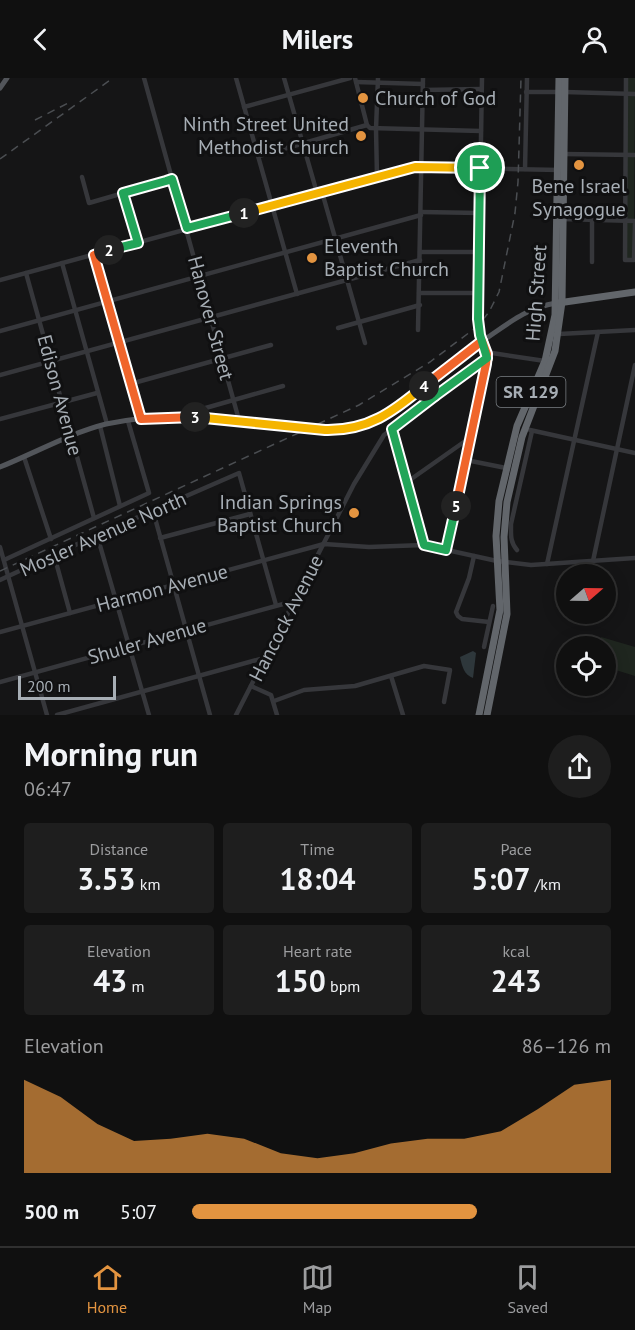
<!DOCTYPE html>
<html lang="en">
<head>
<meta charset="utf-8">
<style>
  body { margin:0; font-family:"PT Sans",sans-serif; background:#1e1e1e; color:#f1f3f6; height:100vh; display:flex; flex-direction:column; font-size:22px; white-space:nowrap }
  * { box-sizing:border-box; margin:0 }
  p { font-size:20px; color:#9c9d9f }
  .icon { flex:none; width:33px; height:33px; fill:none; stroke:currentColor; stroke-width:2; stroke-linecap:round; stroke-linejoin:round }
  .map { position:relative; height:637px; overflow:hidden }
  .side { display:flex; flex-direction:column; background:#101010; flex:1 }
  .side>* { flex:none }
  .needle { width:39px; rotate:70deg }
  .fabs { position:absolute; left:556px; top:486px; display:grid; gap:12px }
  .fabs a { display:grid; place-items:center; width:60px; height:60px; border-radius:50%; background:#101010; box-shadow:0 3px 15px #0003,0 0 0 2px #303030; font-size:30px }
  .scale { position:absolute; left:18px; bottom:15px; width:98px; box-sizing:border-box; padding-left:6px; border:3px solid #a7aeb5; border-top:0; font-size:16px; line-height:21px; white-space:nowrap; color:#a7aeb5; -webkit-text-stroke:4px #101011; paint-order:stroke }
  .pin { position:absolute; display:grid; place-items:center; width:51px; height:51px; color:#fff; margin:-26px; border:3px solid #fff; border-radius:50%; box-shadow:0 2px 6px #0007 }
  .km { position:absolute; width:30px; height:30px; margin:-15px; border-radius:50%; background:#222; color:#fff; font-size:16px; line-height:30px; text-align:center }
  .round { display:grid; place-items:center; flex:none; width:63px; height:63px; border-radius:32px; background:#1e1e1e }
  .summary { display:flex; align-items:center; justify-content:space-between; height:102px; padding:0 24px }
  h1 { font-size:33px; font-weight:600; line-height:45px }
  .metrics { display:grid; grid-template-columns:repeat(3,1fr); gap:9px; height:102px; padding:6px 24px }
  .metrics div { display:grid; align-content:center; border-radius:6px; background:#1e1e1e; text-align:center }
  .metrics b { font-size:30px; font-weight:600 }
  .metrics small { font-size:16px; font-weight:400 }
  .metrics p { font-size:16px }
  .chart { height:168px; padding:12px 24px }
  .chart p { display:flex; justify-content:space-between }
  .chart svg { width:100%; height:108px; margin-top:6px; fill:#e39440; opacity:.7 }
  ul { padding:0 24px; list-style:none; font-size:20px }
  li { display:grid; grid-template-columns:96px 72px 1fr; align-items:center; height:45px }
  li i { height:15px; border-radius:8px; background:#e39440 }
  header { display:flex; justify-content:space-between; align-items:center; height:78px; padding:0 24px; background:#101010; font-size:27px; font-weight:600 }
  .tab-bar { display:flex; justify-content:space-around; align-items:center; height:84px; border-top:2px solid #303030; background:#101010; font-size:16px; color:#9c9d9f }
  .tab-bar a { display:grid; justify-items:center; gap:3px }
  .tab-bar .active { color:#e39440 }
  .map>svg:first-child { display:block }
  .green { fill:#1f261f }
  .water { fill:#2e373b }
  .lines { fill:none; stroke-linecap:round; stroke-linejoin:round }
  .minor { stroke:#36373b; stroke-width:4.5 }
  .major { stroke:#52555a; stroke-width:5 }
  .highway { stroke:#62666b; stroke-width:7 }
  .rail { stroke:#4b4e52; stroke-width:1.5; stroke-dasharray:8 6; stroke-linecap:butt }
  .split-1-casing { stroke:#fff; stroke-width:12 }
  .split-2-casing { stroke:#fff; stroke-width:12 }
  .split-3-casing { stroke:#fff; stroke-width:12 }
  .split-4-casing { stroke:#fff; stroke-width:12 }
  .split-5-casing { stroke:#fff; stroke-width:12 }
  .split-6-casing { stroke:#fff; stroke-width:12 }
  .split-7-casing { stroke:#fff; stroke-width:12 }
  .split-1 { stroke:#f5b400; stroke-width:8 }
  .split-2 { stroke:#22a559; stroke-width:8 }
  .split-3 { stroke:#f0652b; stroke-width:8 }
  .split-4 { stroke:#f5b400; stroke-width:8 }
  .split-5 { stroke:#f0652b; stroke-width:8 }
  .split-6 { stroke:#22a559; stroke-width:8 }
  .split-7 { stroke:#22a559; stroke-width:8 }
  .poi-dot { fill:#e39440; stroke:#101011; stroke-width:2 }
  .labels { text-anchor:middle; stroke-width:6; stroke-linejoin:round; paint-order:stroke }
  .shield { fill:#101011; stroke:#7a7f84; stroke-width:1.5 }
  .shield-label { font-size:18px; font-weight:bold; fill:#a7aeb5 }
  .poi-label { font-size:20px; fill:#a7aeb5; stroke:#101011; text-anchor:start }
  .street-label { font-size:20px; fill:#a7aeb5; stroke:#101011 }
</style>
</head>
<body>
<header><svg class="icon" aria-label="back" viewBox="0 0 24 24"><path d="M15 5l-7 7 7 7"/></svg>Milers<svg class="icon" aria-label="person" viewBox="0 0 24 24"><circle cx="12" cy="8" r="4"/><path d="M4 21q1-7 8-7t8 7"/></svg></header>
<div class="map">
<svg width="635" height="637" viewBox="0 0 635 637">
  <rect width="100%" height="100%" fill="#151516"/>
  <g class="green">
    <polygon points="626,0 635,0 634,182 625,182"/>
    <polygon points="601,559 635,569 635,598 606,589 606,568 598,568"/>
  </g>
  <path class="water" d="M 473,573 L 476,575 L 473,600 C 464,597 462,588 460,579 Z"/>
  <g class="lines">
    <g class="minor">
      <polyline points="144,0 239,342"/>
      <polyline points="236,0 297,216"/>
      <polyline points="284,0 317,115"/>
      <polyline points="355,0 367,47 370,50 481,53"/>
      <polyline points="626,0 625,182 634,182 635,146"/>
      <polyline points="356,4 423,6"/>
      <polyline points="423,12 481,11"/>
      <polyline points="526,14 559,14 561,16"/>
      <polyline points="565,14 635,16"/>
      <polyline points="244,29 350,0"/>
      <polyline points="563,76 635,77"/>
      <polyline points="259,78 367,47"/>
      <polyline points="525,91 527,0"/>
      <polyline points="82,99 89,125 172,101"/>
      <polyline points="377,99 376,51 378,0"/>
      <polyline points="322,114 365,265"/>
      <polyline points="123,115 138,165"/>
      <polyline points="421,134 480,135"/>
      <polyline points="562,141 635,143"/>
      <polyline points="420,174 478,174"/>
      <polyline points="94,177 141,341"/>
      <polyline points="592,184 592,143"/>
      <polyline points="62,185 107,346"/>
      <polyline points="26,195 94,440"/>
      <polyline points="0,202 415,89 560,92"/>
      <polyline points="419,215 478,215"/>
      <polyline points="338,250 420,227"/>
      <polyline points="418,252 423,0"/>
      <polyline points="0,253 421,137"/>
      <polyline points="559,256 635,252"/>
      <polyline points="0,297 420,182"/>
      <polyline points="130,306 271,267"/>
      <polyline points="181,337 283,308"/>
      <polyline points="0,341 97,315"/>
      <polyline points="100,348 120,428"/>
      <polyline points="392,351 424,467"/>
      <polyline points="530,352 635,375"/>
      <polyline points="24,379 51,461"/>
      <polyline points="466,382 506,390"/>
      <polyline points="407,404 471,359"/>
      <polyline points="153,433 210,637"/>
      <polyline points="97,457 149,637"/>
      <polyline points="160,460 250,436"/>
      <polyline points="0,469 47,637"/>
      <polyline points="446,472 487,280 480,257 478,241 482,0"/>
      <path d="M 517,472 C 510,464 511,457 511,446 L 532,353"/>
      <polyline points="54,477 70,535"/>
      <polyline points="474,478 469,500 456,534 458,538 462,541 489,544"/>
      <polyline points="4,482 149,415 128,343"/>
      <polyline points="593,483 635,287"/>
      <polyline points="547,486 598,254"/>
      <polyline points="0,502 97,457 239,395 276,527"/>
      <polyline points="0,554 324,466 369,469 424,467 497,483 531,487 635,480"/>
      <polyline points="484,569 493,528"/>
      <polyline points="391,598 403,637"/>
      <polyline points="0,604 294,523"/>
      <polyline points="251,608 271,617 277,637"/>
      <polyline points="274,623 304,612 355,608 424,588 450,592 444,624"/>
      <polyline points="57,637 264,580"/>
      <polyline points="236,637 354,406 384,357 492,275 545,283"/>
    </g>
    <g class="major">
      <polyline points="0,10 7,0"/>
      <path d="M 0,389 C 35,375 70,355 106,346 C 179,330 252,344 325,352 C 375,352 398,328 434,299 C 453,284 474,269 494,255 C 514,241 531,229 556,225"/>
    </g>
    <g class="highway">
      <polyline points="558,225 635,214"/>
      <polyline points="479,637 500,532 496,458 499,423 517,348 545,283 555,237 559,0"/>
      <polyline points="487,637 507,536 504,459 507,424 522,359 555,273 562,224 565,0"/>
    </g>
    <g class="rail">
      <polyline points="35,42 72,23"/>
      <polyline points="0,81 113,0"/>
      <polyline points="0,493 359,327 430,284 478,248 489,234 499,214 515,135 518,104 521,0"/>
    </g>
  </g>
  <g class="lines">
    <defs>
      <polyline id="split-1" points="244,135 415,89 480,90"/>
      <polyline id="split-2" points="109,172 138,165 123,115 166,103 172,101 187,150 244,135"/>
      <polyline id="split-3" points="109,172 94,177 141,341 195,339"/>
      <path id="split-4" d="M 195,339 L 325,352 C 368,353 393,334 424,308"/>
      <polyline id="split-5" points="424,308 482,263 487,276 486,286 456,428"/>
      <polyline id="split-6" points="435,318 392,351 424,467 446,472 456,428"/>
      <polyline id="split-7" points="435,318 487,280 480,257 478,241 480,90"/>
    </defs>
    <use href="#split-1" class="split-1-casing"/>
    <use href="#split-2" class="split-2-casing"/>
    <use href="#split-3" class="split-3-casing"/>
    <use href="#split-4" class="split-4-casing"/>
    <use href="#split-5" class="split-5-casing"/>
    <use href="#split-6" class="split-6-casing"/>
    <use href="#split-7" class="split-7-casing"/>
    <use href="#split-1" class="split-1"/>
    <use href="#split-2" class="split-2"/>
    <use href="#split-3" class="split-3"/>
    <use href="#split-4" class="split-4"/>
    <use href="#split-5" class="split-5"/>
    <use href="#split-6" class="split-6"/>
    <use href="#split-7" class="split-7"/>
  </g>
  <g class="poi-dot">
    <circle cx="363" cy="20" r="6"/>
    <circle cx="361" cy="58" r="6"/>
    <circle cx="579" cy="87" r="6"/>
    <circle cx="312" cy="180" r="6"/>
    <circle cx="354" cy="435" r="6"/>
  </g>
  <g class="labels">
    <rect class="shield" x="496.5" y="299" width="69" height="30" rx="4.5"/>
    <g class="shield-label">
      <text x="531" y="320">SR 129</text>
    </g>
    <g class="poi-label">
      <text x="375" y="27">Church of God</text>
      <text x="349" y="53" text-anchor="end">Ninth Street United<tspan x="349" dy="23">Methodist Church</tspan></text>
      <text x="579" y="115" text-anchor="middle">Bene Israel<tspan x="579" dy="23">Synagogue</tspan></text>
      <text x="324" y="175">Eleventh<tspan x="324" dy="23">Baptist Church</tspan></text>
      <text x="342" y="431" text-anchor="end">Indian Springs<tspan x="342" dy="23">Baptist Church</tspan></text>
    </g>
    <g class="street-label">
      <text transform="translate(536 215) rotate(-86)" y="7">High Street</text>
      <text transform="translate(211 240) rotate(75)" y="7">Hanover Street</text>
      <text transform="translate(60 317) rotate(75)" y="7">Edison Avenue</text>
      <text transform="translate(103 456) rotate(-24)" y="7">Mosler Avenue North</text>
      <text transform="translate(162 510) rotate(-15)" y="7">Harmon Avenue</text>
      <text transform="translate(286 540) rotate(-63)" y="7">Hancock Avenue</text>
      <text transform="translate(147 563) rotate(-16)" y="7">Shuler Avenue</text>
    </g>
  </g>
</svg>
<div class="fabs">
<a><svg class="needle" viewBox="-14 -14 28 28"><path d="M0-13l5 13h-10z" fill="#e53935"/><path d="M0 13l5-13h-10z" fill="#9c9d9f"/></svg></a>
<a><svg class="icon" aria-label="locate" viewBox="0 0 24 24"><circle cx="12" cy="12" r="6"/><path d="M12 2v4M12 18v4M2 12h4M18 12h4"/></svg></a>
</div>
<div class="scale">200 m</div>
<div class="pin" style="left:480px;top:90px;background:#1e9e55"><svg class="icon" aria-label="arrive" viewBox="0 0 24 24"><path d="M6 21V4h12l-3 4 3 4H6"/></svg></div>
<b class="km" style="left:244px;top:135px">1</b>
<b class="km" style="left:109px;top:172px">2</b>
<b class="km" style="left:195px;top:339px">3</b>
<b class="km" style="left:424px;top:308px">4</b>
<b class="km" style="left:456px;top:428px">5</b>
</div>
<section class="side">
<div class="summary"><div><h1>Morning run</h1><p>06:47</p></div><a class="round"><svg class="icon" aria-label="share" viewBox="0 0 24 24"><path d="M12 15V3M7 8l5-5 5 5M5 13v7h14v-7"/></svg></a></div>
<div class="metrics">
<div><p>Distance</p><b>3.53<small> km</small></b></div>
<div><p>Time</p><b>18:04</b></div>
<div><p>Pace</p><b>5:07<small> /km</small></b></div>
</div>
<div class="metrics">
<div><p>Elevation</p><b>43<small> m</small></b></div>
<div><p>Heart rate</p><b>150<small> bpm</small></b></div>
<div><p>kcal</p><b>243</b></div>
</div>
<div class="chart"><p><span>Elevation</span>86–126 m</p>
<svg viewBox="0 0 160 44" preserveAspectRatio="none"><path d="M0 44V6L10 13L20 24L30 31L40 30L50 28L60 30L70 36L80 38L90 36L100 32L110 30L120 30L130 27L140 18L150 8L160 6V44z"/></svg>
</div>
<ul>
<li><b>500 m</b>5:07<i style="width:68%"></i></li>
</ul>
</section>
<nav class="tab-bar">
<a class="active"><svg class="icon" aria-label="home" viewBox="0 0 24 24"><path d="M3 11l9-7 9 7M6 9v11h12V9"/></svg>Home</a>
<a><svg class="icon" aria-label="map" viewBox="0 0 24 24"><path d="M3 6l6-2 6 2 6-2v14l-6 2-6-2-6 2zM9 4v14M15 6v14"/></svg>Map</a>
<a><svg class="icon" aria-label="saved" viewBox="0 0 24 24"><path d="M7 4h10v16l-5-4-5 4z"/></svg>Saved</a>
</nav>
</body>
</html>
